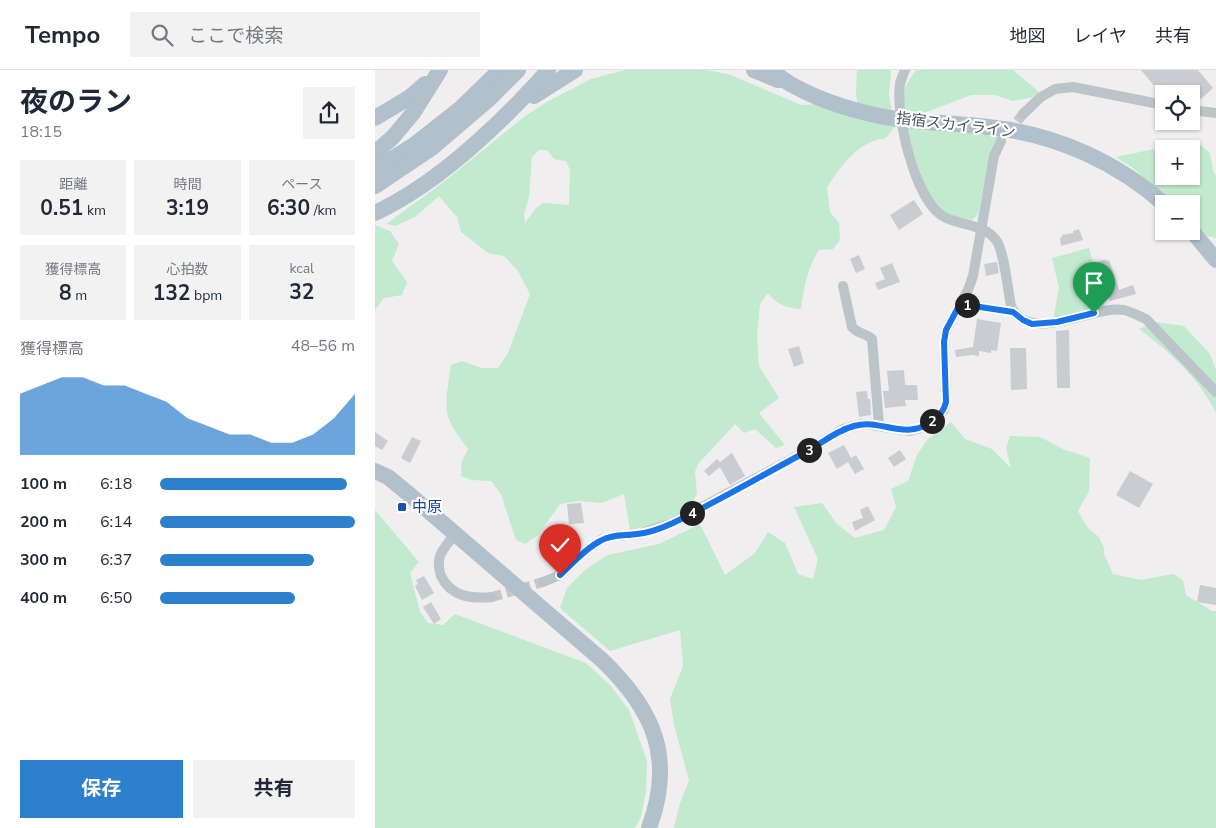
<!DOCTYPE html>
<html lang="ja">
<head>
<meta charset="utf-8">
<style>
  body { margin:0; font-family:"Nunito Sans","Noto Sans JP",sans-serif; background:#f2f2f3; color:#1f2937; height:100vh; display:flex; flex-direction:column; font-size:19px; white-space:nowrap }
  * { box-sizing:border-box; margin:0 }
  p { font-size:16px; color:#747a83 }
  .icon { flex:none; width:28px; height:28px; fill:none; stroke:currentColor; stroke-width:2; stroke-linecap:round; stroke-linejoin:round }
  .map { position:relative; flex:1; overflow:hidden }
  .drawer { display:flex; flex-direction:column; background:#fff; width:375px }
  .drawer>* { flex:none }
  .tools { position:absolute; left:780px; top:15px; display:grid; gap:10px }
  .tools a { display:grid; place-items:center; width:45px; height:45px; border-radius:0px; background:#fff; box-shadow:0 1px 4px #0004; font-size:25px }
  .pin { position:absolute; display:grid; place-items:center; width:42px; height:42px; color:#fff; margin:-51px -21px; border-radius:50% 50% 50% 0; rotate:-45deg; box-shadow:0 0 5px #0007 }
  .pin .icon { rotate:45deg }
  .km { position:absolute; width:25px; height:25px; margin:-12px; border-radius:50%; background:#222; color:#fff; font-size:14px; line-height:25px; text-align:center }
  .round { display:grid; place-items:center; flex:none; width:52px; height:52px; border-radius:0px; background:#f2f2f3 }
  .head { display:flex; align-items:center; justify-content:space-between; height:85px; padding:0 20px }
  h1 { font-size:28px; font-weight:700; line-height:38px }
  .stats { display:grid; grid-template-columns:repeat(3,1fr); gap:8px; height:85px; padding:5px 20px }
  .stats div { display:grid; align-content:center; border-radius:0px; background:#f2f2f3; text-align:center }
  .stats b { font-size:21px; font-weight:700 }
  .stats small { font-size:14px; font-weight:400 }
  .stats p { font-size:14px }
  .chart { height:140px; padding:10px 20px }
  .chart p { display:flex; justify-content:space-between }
  .chart svg { width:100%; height:90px; margin-top:5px; fill:#2d80cc; opacity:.7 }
  .button { display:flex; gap:10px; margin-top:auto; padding:10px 20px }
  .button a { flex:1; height:58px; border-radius:0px; background:#2d80cc; color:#fff; font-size:20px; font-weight:700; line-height:58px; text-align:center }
  .button a+a { background:#f2f2f3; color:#1f2937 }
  ul { padding:0 20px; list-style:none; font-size:16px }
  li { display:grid; grid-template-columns:80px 60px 1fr; align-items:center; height:38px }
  li i { height:12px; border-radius:6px; background:#2d80cc }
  header { display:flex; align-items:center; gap:30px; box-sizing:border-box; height:70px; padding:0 25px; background:#fff; border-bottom:1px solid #e0e1e3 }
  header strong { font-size:24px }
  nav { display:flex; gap:28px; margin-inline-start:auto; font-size:18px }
  .search { width:350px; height:45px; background:#f2f2f3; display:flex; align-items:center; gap:12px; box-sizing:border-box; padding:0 18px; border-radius:0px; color:#747a83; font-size:19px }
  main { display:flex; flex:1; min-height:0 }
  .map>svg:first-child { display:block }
  .green { fill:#c1eace; fill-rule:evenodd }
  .building { fill:#c9ccd0 }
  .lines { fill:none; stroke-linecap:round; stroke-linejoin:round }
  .minor-tunnel { stroke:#c7c7ca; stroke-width:10; stroke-dasharray:10 5; stroke-linecap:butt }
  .minor { stroke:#bbc4c9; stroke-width:10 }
  .primary { stroke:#b1c0ca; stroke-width:16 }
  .route-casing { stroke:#fff; stroke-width:10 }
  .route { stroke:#1a73e8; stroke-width:6 }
  .transit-dot { fill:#1a4fb4; stroke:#fff; stroke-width:2 }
  .labels { text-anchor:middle; stroke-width:4.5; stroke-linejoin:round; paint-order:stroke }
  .street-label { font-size:15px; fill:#495359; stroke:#fff }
  .transit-label { font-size:15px; fill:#164399; stroke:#fff; text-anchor:start }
</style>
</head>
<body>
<header>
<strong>Tempo</strong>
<div class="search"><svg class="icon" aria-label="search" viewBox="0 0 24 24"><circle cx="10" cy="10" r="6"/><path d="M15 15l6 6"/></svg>ここで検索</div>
<nav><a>地図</a><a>レイヤ</a><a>共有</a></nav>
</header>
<main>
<section class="drawer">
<div class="head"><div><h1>夜のラン</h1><p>18:15</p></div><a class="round"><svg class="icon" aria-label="share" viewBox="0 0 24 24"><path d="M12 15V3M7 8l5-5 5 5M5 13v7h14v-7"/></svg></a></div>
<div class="stats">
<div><p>距離</p><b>0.51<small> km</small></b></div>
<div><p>時間</p><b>3:19</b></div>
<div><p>ペース</p><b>6:30<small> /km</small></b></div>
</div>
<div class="stats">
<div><p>獲得標高</p><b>8<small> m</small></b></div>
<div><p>心拍数</p><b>132<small> bpm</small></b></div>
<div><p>kcal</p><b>32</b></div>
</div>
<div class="chart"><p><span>獲得標高</span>48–56 m</p>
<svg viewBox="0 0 160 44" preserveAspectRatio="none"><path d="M0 44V14L10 10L20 6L30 6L40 10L50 10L60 14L70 18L80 26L90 30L100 34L110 34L120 38L130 38L140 34L150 26L160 14V44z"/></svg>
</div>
<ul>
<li><b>100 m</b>6:18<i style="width:96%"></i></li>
<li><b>200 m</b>6:14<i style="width:100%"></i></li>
<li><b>300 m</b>6:37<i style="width:79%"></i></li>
<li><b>400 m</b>6:50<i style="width:69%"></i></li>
</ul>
<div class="button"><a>保存</a><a>共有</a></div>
</section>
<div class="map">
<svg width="841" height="758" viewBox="0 0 841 758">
  <rect width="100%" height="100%" fill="#f1eeef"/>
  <g class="green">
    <path d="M 250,0 L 332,0 L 356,5 L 426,35 L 441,34 L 521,55 L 511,68 C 482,72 468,94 452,117 L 455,142 L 464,153 L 465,170 L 458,179 L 444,180 C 432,198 429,218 426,239 C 414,239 400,234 393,223 L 385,234 L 382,266 L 384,296 L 404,328 L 384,343 L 410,375 L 401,378 L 380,359 L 369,363 L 360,354 L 323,394 L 320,402 L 322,423 L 315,439 L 282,454 L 255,460 L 249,424 L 226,433 L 205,431 L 185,434 L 162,466 L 150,474 L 141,470 L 126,424 L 116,411 L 97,410 L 86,406 L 87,391 L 93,379 C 86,369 74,355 72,342 C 70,327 74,310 76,295 L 87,291 L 106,298 L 123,298 L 133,283 L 155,224 L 143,201 L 129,186 L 113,183 L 86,162 L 82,147 L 64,126 L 40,147 L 20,156 L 11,154 L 66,114 L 150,46 L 170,33 L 216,9 ZM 164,80 L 172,80 L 179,89 L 191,91 L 195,100 L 194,135 L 168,133 L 161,138 L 150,153 L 149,145 L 154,127 L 157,87 Z"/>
    <polygon points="482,0 516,0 514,24 517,41 483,34 481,24"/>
    <path d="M 541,0 L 638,0 L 664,22 L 658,27 L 638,31 L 620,25 L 596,25 L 549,43 L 539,45 L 528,44 C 526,24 529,16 541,0 Z"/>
    <polygon points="530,56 625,65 615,83 603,144 597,150 567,144 553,126"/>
    <polygon points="824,74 835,83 838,101 841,105 841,168 832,166 816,152 816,134 796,134 758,98 741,87 784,78 789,80 789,106 816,106 816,91 818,91"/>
    <polygon points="0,155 15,161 24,174 17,191 32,212 27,225 9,228 0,240"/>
    <polygon points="714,178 731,241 681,252 679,245 684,218 677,188"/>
    <path d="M 780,252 L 809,256 L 835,284 L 841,300 L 841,343 C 824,308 795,282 764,259 Z"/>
    <polygon points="576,352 590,369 617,379 636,398 631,378 635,366 665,367 690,380 715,388 714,421 703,441 713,458 724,467 729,478 729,484 738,504 766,510 798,504 808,510 811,525 837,541 841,541 841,758 299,758 304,736 314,710 299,655 295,629 308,596 305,560 235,581 185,538 192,518 211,499 233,485 284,474 325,454 350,505 380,483 393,462 410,473 423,504 438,509 443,489 419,437 447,433 462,454 480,468 509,460 521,437 516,419 533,411 542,385 552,370"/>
    <polygon points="0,440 44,492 35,503 45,542 53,553 68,555 80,544 211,593 235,615 254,640 272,691 271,721 266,747 260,758 0,758"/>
  </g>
  <g class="building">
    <polygon points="766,0 823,0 838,18 826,29 821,24 786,24"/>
    <polygon points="539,130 548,144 524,160 515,145"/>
    <polygon points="704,159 708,170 686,176 685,168 687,167 687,165 698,163 698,161"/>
    <polygon points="484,185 490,199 481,203 475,189"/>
    <polygon points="731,189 731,191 734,190 744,220 758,215 761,224 735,231 723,192"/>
    <polygon points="622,192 624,203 611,206 609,194"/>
    <polygon points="517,193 525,212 503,220 500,213 510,209 505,198"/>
    <polygon points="602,249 626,253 622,281 616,280 616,283 604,281 604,286 597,285 581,287 580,280 598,277"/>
    <polygon points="694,260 695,318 682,318 681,261"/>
    <polygon points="424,276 429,293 419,297 413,279"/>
    <polygon points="635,278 651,278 652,319 636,320"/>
    <polygon points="529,300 530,315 542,315 543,330 530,330 531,336 510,338 508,321 514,321 512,301"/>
    <polygon points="492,321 493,329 495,329 496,345 484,347 481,322"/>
    <polygon points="0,362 13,371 7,380 0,376"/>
    <polygon points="37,367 46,371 35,393 26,388"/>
    <polygon points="469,375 476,388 481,385 489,399 480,404 473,392 462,399 453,383"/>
    <polygon points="525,380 531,389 519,397 513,388"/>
    <polygon points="357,383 370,406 355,415 345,397 334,406 329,401 342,389 345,392"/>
    <polygon points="755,401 778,414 764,438 741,425"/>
    <polygon points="206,433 209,453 194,454 192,434"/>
    <polygon points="493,436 500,450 480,461 477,452 488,448 485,440"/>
    <polygon points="185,470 187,474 190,473 194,479 179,486 173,475"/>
    <polygon points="49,506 59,523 47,530 40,516 43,514 41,510"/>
    <polygon points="825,515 841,518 841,535 822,532"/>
    <polygon points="56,532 66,549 59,554 48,537"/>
  </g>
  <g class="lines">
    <g class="minor-tunnel">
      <polyline points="633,63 648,44"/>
      <polyline points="117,527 168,512"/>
    </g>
    <g class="minor">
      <path d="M 530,0 C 528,5 526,9 525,14 C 520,45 540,127 566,145 C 581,156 607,152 621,170 C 629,180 633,221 636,236 C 655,276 716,235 749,240 C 757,242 764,246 771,249 L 841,322"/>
      <polyline points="816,40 841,43"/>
      <polyline points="648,44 666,27 680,19 698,17 789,35"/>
      <path d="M 468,216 L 477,257 C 483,264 491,263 497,269 L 504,355"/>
      <polyline points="585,234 639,242"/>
      <path d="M 80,464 C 75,471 68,478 65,486 C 63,492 64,500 66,506 C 76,527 97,529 117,527"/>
      <polyline points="168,512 185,505 209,482 227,469 240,466 264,464 297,453 432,381 468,359 482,355 490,354 535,361 543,359 562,348 569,340 571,332 569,272 571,260 593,220 598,206 619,86 626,71"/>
    </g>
    <g class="primary">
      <polyline points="379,0 403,10"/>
      <path d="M 396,0 C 404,6 412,13 421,17 C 445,30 473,39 500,45 C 539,54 581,52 621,58 C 682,65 743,93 789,134"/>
      <polyline points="159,26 200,0"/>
      <polyline points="0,48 35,27 50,14"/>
      <polyline points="0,83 18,67 38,43 65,0"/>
      <polyline points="0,100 39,75 86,38 125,0"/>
      <polyline points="0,116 58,77 113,30 143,0"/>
      <path d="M 0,143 C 54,118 104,73 145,31 C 154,21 165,11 173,0"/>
      <polyline points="816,160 841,190"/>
      <path d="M 0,401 L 13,407 L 35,425 L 227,590 C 279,640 300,688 274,758"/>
    </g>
  </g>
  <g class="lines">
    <defs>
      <path id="route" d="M 185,505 C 198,493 210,479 225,471 C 237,464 250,466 262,464 C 275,463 287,458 298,453 C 343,431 386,406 429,383 C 446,374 460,361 479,356 C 506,348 529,371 556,352 C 564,347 569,341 571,332 L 569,272 L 571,260 L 585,234 L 638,242 L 648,250 L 657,254 L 682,252 L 719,243"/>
    </defs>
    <use href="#route" class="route-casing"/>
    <use href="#route" class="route"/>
  </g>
  <rect class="transit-dot" x="22" y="432" width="10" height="10" rx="2.5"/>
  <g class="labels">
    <g class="street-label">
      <text transform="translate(581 55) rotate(7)" y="5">指宿スカイライン</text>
    </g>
    <g class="transit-label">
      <text x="37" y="442">中原</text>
    </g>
  </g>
</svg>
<div class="tools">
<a><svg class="icon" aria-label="locate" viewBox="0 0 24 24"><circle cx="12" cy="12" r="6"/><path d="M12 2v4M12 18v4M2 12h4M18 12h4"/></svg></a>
<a>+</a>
<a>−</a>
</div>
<div class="pin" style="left:719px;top:243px;background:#1e9e55"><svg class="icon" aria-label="arrive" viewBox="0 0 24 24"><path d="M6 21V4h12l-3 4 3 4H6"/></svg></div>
<div class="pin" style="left:185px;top:505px;background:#d93025"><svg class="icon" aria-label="check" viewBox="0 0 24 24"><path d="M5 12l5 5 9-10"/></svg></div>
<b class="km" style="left:592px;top:235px">1</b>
<b class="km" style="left:557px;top:351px">2</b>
<b class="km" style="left:434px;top:380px">3</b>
<b class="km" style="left:317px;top:443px">4</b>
</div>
</main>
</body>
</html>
